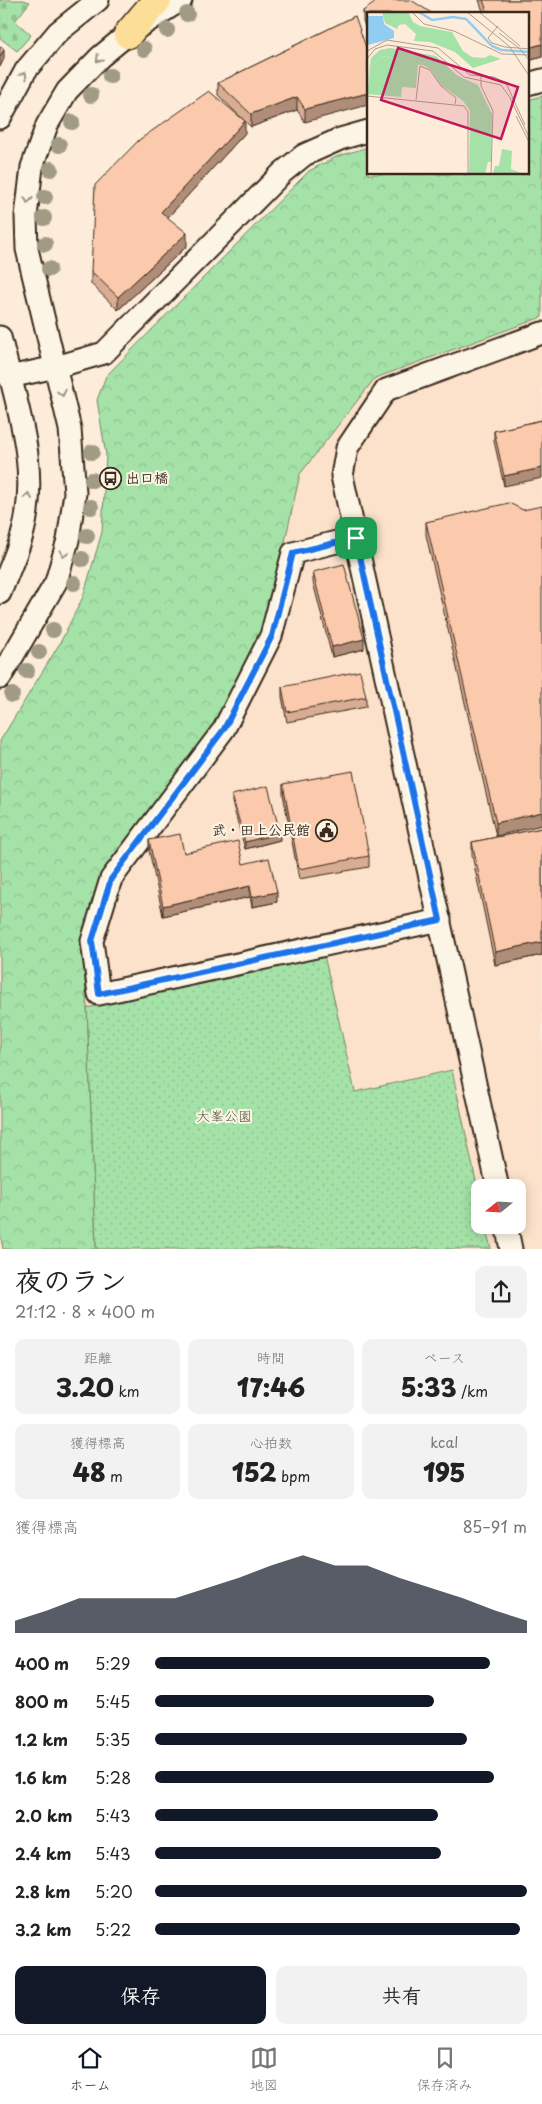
<!DOCTYPE html>
<html lang="ja">
<head>
<meta charset="utf-8">
<style>
  body { margin:0; font-family:"Playpen Sans","Klee One",sans-serif; background:#f2f2f2; color:#222; height:100vh; display:flex; flex-direction:column; font-size:19px; white-space:nowrap }
  * { box-sizing:border-box; margin:0 }
  p { font-size:16px; color:#767676 }
  .icon { flex:none; width:28px; height:28px; fill:none; stroke:currentColor; stroke-width:2; stroke-linecap:round; stroke-linejoin:round }
  .map { position:relative; height:1249px; overflow:hidden }
  .drawer { display:flex; flex-direction:column; background:#fff; flex:1 }
  .drawer>* { flex:none }
  .needle { width:32px; rotate:252deg }
  .buttons { position:absolute; left:471px; top:1179px; display:grid; gap:10px }
  .buttons a { display:grid; place-items:center; width:55px; height:55px; border-radius:10px; background:#fff; box-shadow:0 2px 12px #0003; font-size:25px }
  .pin { position:absolute; display:grid; place-items:center; width:42px; height:42px; color:#fff; margin:-21px; border-radius:10px; box-shadow:0 2px 8px #0006 }
  .round { display:grid; place-items:center; flex:none; width:52px; height:52px; border-radius:10px; background:#f2f2f2 }
  .head { display:flex; align-items:center; justify-content:space-between; height:85px; padding:0 15px }
  h1 { font-size:28px; font-weight:800; line-height:38px }
  .figures { display:grid; grid-template-columns:repeat(3,1fr); gap:8px; height:85px; padding:5px 15px }
  .figures div { display:grid; align-content:center; border-radius:10px; background:#f2f2f2; text-align:center }
  .figures b { font-size:25px; font-weight:800 }
  .figures small { font-size:14px; font-weight:400 }
  .figures p { font-size:14px }
  .chart { height:140px; padding:10px 15px }
  .chart p { display:flex; justify-content:space-between }
  .chart svg { width:100%; height:90px; margin-top:5px; fill:#111827; opacity:.7 }
  .cta { display:flex; gap:10px; margin-top:auto; padding:10px 15px }
  .cta a { flex:1; height:58px; border-radius:10px; background:#111827; color:#fff; font-size:20px; font-weight:800; line-height:58px; text-align:center }
  .cta a+a { background:#f2f2f2; color:#222 }
  ul { padding:0 15px; list-style:none; font-size:16px }
  li { display:grid; grid-template-columns:80px 60px 1fr; align-items:center; height:38px }
  li i { height:12px; border-radius:6px; background:#111827 }
  .tab-bar { display:flex; justify-content:space-around; align-items:center; height:70px; border-top:1px solid #e0e0e0; background:#fff; font-size:14px; color:#767676 }
  .tab-bar a { display:grid; justify-items:center; gap:2px }
  .tab-bar .on { color:#111827 }
  .map>svg:first-child { display:block }
  .built { fill:#fce2cb; fill-rule:evenodd }
  .green { fill:url(#green-dots); stroke:#708663 }
  .forest { fill:url(#forest-crowns); stroke:#708663 }
  .cemetery { fill:url(#cemetery-stones); stroke:#708663 }
  .lines { fill:none; stroke-linecap:round; stroke-linejoin:round }
  .minor-casing { stroke:#3b2a1e; stroke-width:25 }
  .highway-casing { stroke:#3b2a1e; stroke-width:31 }
  .minor { stroke:#fcf5e5; stroke-width:21 }
  .highway { stroke:#fdde96; stroke-width:28 }
  .tree { fill:#a19b85 }
  .wall { fill:#d8ad93; stroke:#3b2a1e }
  .shaded-wall { fill:#b08d78; stroke:#3b2a1e }
  .building { fill:#fbc9ab; stroke:#3b2a1e }
  .oneway { stroke:#9c9082 }
  .route-casing { stroke:#fff; stroke-width:10 }
  .route { stroke:#1a73e8; stroke-width:6 }
  .labels { text-anchor:middle; stroke-width:4; stroke-linejoin:round; paint-order:stroke }
  .poi-label { font-size:14px; font-weight:bold; fill:#3b2a1e; stroke:#fcf5e5; text-anchor:start }
  .park-label { font-size:14px; fill:#565840; stroke:#fcf5e5 }
  .inset-river { fill:none; stroke:#91ccf1; stroke-width:2.5 }
  .inset-road { fill:none; stroke:#af9e8e; stroke-width:1 }
  .view { fill:#c2185b; fill-opacity:0.15; stroke:#c2185b; stroke-width:2.5 }
  .inset-edge { fill:none; stroke:#3b2a1e; stroke-width:2.5 }
</style>
</head>
<body>
<div class="map">
<svg width="542" height="1249" viewBox="0 0 542 1249">
  <defs>
    <pattern id="green-dots" width="8" height="8" patternUnits="userSpaceOnUse" patternTransform="scale(1.25)"><rect width="8" height="8" fill="#a5e2a8"/><path d="M2 2h.1M6 6h.1" fill="none" stroke="#8fc290" stroke-width="1.8" stroke-linecap="round"/></pattern>
    <pattern id="forest-crowns" width="20" height="18" patternUnits="userSpaceOnUse" patternTransform="scale(1.25)"><rect width="20" height="18" fill="#a5e2a8"/><path d="M2 6a3 3 0 1 1 6 0M12 15a3 3 0 1 1 6 0" fill="none" stroke="#8fc290"/></pattern>
    <pattern id="cemetery-stones" width="16" height="16" patternUnits="userSpaceOnUse" patternTransform="scale(1.25)"><rect width="16" height="16" fill="#a5e2a8"/><path d="M2 7V4a2 2 0 0 1 4 0v3zM10 15v-3a2 2 0 0 1 4 0v3z" fill="#8fc290"/></pattern>
  </defs>
  <rect width="100%" height="100%" fill="#fcecd9"/>
  <filter id="ink" filterUnits="userSpaceOnUse"><feTurbulence type="fractalNoise" baseFrequency=".02" numOctaves="2"/><feDisplacementMap in="SourceGraphic" scale="10" xChannelSelector="R" yChannelSelector="G"/><feConvolveMatrix kernelMatrix="1 2 1 2 8 2 1 2 1" color-interpolation-filters="sRGB"/></filter>
  <g filter="url(#ink)">
    <path class="built" d="M 542,317 L 542,1249 L 96,1249 L 87,1008 L 82,940 L 265,631 L 300,474 L 375,378 ZM 480,1188 L 518,1188 L 518,1225 L 480,1225 Z"/>
    <polygon class="green" points="324,955 355,1092 452,1070 480,1200 480,1225 485,1225 491,1249 96,1249 87,1008"/>
    <polygon class="forest" points="542,96 542,317 375,378 300,474 265,631 213,729 82,940 87,1008 96,1249 3,1249 0,1233 0,741 60,643 83,597 102,532 106,455 97,400 106,376 309,171 336,157 368,147 368,174 528,174 528,100"/>
    <polygon class="cemetery" points="0,0 23,0 30,2 15,21 31,35 17,51 0,38"/>
    <g class="lines">
      <defs>
        <g id="minor">
          <polyline points="528,84 542,80"/>
          <polyline points="0,118 26,70 58,32 98,0"/>
          <path d="M 0,337 C 16,403 42,471 21,539 C 15,557 7,575 0,593"/>
          <polyline points="9,377 56,367 104,353 283,172 304,155 340,139 368,131"/>
          <polyline points="356,537 293,553 271,636 224,729 111,879 92,941 99,994 440,920"/>
          <polyline points="0,678 56,582 68,540 75,493 70,429 27,249 26,216 32,167 47,125 67,91 100,57 128,34 181,0"/>
          <polyline points="498,1188 342,476 347,448 386,390 542,333"/>
          <polyline points="506,1225 511,1249"/>
        </g>
        <polyline id="highway" points="128,34 157,0"/>
      </defs>
      <use href="#minor" class="minor-casing"/>
      <use href="#highway" class="highway-casing"/>
      <use href="#minor" class="minor"/>
      <use href="#highway" class="highway"/>
    </g>
    <g class="tree">
      <circle cx="187" cy="14" r="8"/>
      <circle cx="167" cy="30" r="8"/>
      <circle cx="144" cy="49" r="8"/>
      <circle cx="110" cy="76" r="8"/>
      <circle cx="91" cy="95" r="8"/>
      <circle cx="72" cy="122" r="8"/>
      <circle cx="59" cy="145" r="8"/>
      <circle cx="51" cy="169" r="8"/>
      <circle cx="45" cy="197" r="8"/>
      <circle cx="44" cy="218" r="8"/>
      <circle cx="45" cy="244" r="8"/>
      <circle cx="49" cy="269" r="8"/>
      <circle cx="92" cy="452" r="8"/>
      <circle cx="92" cy="480" r="8"/>
      <circle cx="91" cy="507" r="8"/>
      <circle cx="87" cy="536" r="8"/>
      <circle cx="82" cy="559" r="8"/>
      <circle cx="74" cy="583" r="8"/>
      <circle cx="53" cy="630" r="8"/>
      <circle cx="39" cy="652" r="8"/>
      <circle cx="27" cy="671" r="8"/>
      <circle cx="12" cy="695" r="8"/>
    </g>
    <g class="wall">
      <polygon points="479,0 542,0 542,57 528,61 528,14 484,14"/>
      <polygon points="363,11 368,14 368,35 363,21"/>
      <polygon points="355,16 305,122 297,110 251,127 218,95 218,83"/>
      <polygon points="245,133 167,218 187,246 118,310 91,284 91,271"/>
      <polygon points="542,420 504,486 494,441 494,431"/>
      <polygon points="523,510 496,836 426,535 426,522"/>
      <polygon points="313,572 364,649 332,657 313,582"/>
      <polygon points="282,687 366,697 366,707 287,722 282,697"/>
      <polygon points="283,784 369,856 369,867 299,879 283,794"/>
      <polygon points="232,795 280,840 245,849 232,802"/>
      <polygon points="542,828 542,955 495,965 472,855 472,842"/>
      <polygon points="149,840 184,853 243,864 277,902 252,907 250,897 163,916 149,850"/>
    </g>
    <g class="shaded-wall">
      <polygon points="542,44 542,57 528,61 528,48"/>
      <polygon points="4,49 4,59 0,67 0,57"/>
      <polygon points="368,93 368,105 305,122 305,109"/>
      <polygon points="297,97 297,110 251,127 251,114"/>
      <polygon points="245,121 245,133 161,225 161,212"/>
      <polygon points="187,233 187,246 118,310 118,297"/>
      <polygon points="542,468 542,478 504,486 504,476"/>
      <polygon points="364,639 364,649 332,657 332,647"/>
      <polygon points="542,812 542,825 496,836 496,823"/>
      <polygon points="280,833 280,840 245,849 245,842"/>
      <polygon points="250,886 250,897 163,916 163,906"/>
      <polygon points="277,892 277,902 252,907 252,897"/>
      <polygon points="542,942 542,955 495,965 495,952"/>
    </g>
    <g class="building">
      <polygon points="379,0 411,0 433,14 368,14 368,25 363,11"/>
      <polygon points="483,0 542,0 542,44 528,48 528,14 488,14"/>
      <polygon points="355,16 368,53 368,93 305,109 297,97 251,114 218,83"/>
      <polygon points="0,47 4,49 0,57"/>
      <polygon points="209,91 245,121 161,212 187,233 118,297 91,271 95,185 139,140"/>
      <polygon points="542,420 542,468 504,476 494,431"/>
      <polygon points="509,503 523,510 542,506 542,812 496,823 426,522"/>
      <polygon points="344,564 364,639 332,647 313,572"/>
      <polygon points="360,671 366,697 287,712 282,687"/>
      <polygon points="353,771 369,856 299,869 283,784"/>
      <polygon points="268,786 280,833 245,842 232,795"/>
      <polygon points="542,828 542,942 495,952 472,842"/>
      <polygon points="180,834 184,853 238,841 243,864 269,858 277,892 252,897 250,886 163,906 149,840"/>
    </g>
    <defs><path id="oneway-chevron" d="M-2-3.5L2.5 0L-2 3.5" fill="none" stroke-width="1.6" stroke-linecap="round" stroke-linejoin="round" transform="scale(1.25)"/></defs>
    <g class="oneway">
      <use href="#oneway-chevron" transform="translate(99 59) rotate(136)"/>
      <use href="#oneway-chevron" transform="translate(24 75) rotate(-59)"/>
      <use href="#oneway-chevron" transform="translate(28 200) rotate(97)"/>
      <use href="#oneway-chevron" transform="translate(62 393) rotate(77)"/>
      <use href="#oneway-chevron" transform="translate(28 496) rotate(-83)"/>
      <use href="#oneway-chevron" transform="translate(64 554) rotate(106)"/>
    </g>
  </g>
  <g class="lines" filter="url(#ink)">
    <defs>
      <polygon id="route" points="356,538 440,920 99,994 92,941 111,879 224,729 272,636 293,553"/>
    </defs>
    <use href="#route" class="route-casing"/>
    <use href="#route" class="route"/>
  </g>
  <defs>
    <symbol id="bus-ring" viewBox="-11 -11 22 22"><circle r="9.5" fill="#fcf5e5" stroke="#3b2a1e" stroke-width="1.5"/><path d="M-5-6H5V4H4V6H2V4H-2V6H-4V4H-5ZM-3.5-4V0h7V-4ZM-3.5 1.2v1.5H-2V1.2ZM2 1.2v1.5H3.5V1.2Z" fill="#3b2a1e"/></symbol>
    <symbol id="civic-ring" viewBox="-11 -11 22 22"><circle r="9.5" fill="#fcf5e5" stroke="#3b2a1e" stroke-width="1.5"/><path d="M-.6-6.5H3V-4.5H.6V-3L4-1V1h2V6H-6V1h2V-1L-.6-3ZM-1.2 2.5V6h2.4V2.5Z" fill="#3b2a1e"/></symbol>
  </defs>
  <g fill-rule="evenodd">
    <use href="#bus-ring" x="98" y="466" width="25" height="25"/>
    <use href="#civic-ring" x="314" y="818" width="25" height="25"/>
  </g>
  <g class="labels">
    <g class="poi-label">
      <text x="126" y="483">出口橋</text>
      <text x="310" y="835" text-anchor="end">武・田上公民館</text>
    </g>
    <g class="park-label">
      <text x="224" y="1121">大峯公園</text>
    </g>
  </g>
  <g transform="translate(367 12)">
    <rect width="162" height="162" fill="#fcecd9"/>
    <path d="M 15,44 L 51,52 L 49,76 L 35,75 L 34,85 L 0,82 L 4,55 Z" fill="#a5e2a8"/>
    <path d="M 15,0 L 41,0 L 46,10 L 53,14 L 85,20 L 96,39 L 105,45 L 117,46 L 123,43 L 134,47 L 106,56 L 88,40 L 63,30 L 47,29 L 49,22 L 38,12 L 32,13 L 30,17 L 18,11 ZM 23,36 L 69,44 L 91,64 L 111,73 L 125,102 L 124,150 L 121,150 L 118,162 L 102,162 L 103,99 L 96,89 L 74,73 L 64,58 L 58,54 L 15,44 L 4,55 L 0,75 L 4,46 L 13,38 ZM 135,137 L 145,139 L 144,157 L 156,162 L 126,162 L 128,154 L 132,154 Z" fill="#a5e2a8"/>
    <path d="M 1,4 L 16,4 L 17,12 L 27,19 L 27,26 L 1,33 Z" fill="#91ccf1"/>
    <path class="inset-river" d="M 52,0 L 65,8 L 86,5 L 99,7 L 125,34 L 134,38 L 163,40"/>
    <path class="inset-road" d="M 45,0 L 57,12 L 87,19 L 135,42 L 163,43M 100,0 L 142,34 L 163,65M 112,0 L 153,34M 131,14 L 121,26 L 125,31 L 138,35 L 163,37M 132,21 L 152,36 L 163,49M 0,39 L 20,28 L 71,36 L 103,63 L 127,65 L 139,71 L 158,113M 0,47 L 8,37 L 20,33 L 66,39 L 97,65 L 134,73 L 144,87M 114,64 L 114,74 L 126,99 L 124,162M 0,84 L 97,94 L 101,100 L 101,162M 143,86 L 163,127M 49,88 L 53,54 L 63,58 L 74,74 L 89,86 L 88,92M 149,104 L 163,132"/>
    <path class="view" d="M 31,36 L 151,75 L 134,127 L 14,88 Z"/>
    <rect width="162" height="162" class="inset-edge"/>
  </g>
</svg>
<div class="buttons">
<a><svg class="needle" viewBox="-14 -14 28 28"><path d="M0-13l5 13h-10z" fill="#e53935"/><path d="M0 13l5-13h-10z" fill="#767676"/></svg></a>
</div>
<div class="pin" style="left:356px;top:538px;background:#1e9e55"><svg class="icon" aria-label="arrive" viewBox="0 0 24 24"><path d="M6 21V4h12l-3 4 3 4H6"/></svg></div>
</div>
<section class="drawer">
<div class="head"><div><h1>夜のラン</h1><p>21:12 · 8 × 400 m</p></div><a class="round"><svg class="icon" aria-label="share" viewBox="0 0 24 24"><path d="M12 15V3M7 8l5-5 5 5M5 13v7h14v-7"/></svg></a></div>
<div class="figures">
<div><p>距離</p><b>3.20<small> km</small></b></div>
<div><p>時間</p><b>17:46</b></div>
<div><p>ペース</p><b>5:33<small> /km</small></b></div>
</div>
<div class="figures">
<div><p>獲得標高</p><b>48<small> m</small></b></div>
<div><p>心拍数</p><b>152<small> bpm</small></b></div>
<div><p>kcal</p><b>195</b></div>
</div>
<div class="chart"><p><span>獲得標高</span>85–91 m</p>
<svg viewBox="0 0 160 44" preserveAspectRatio="none"><path d="M0 44V38L10 33L20 27L30 27L40 27L50 27L60 22L70 17L80 11L90 6L100 11L110 11L120 17L130 22L140 27L150 33L160 38V44z"/></svg>
</div>
<ul>
<li><b>400 m</b>5:29<i style="width:90%"></i></li>
<li><b>800 m</b>5:45<i style="width:75%"></i></li>
<li><b>1.2 km</b>5:35<i style="width:84%"></i></li>
<li><b>1.6 km</b>5:28<i style="width:91%"></i></li>
<li><b>2.0 km</b>5:43<i style="width:76%"></i></li>
<li><b>2.4 km</b>5:43<i style="width:77%"></i></li>
<li><b>2.8 km</b>5:20<i style="width:100%"></i></li>
<li><b>3.2 km</b>5:22<i style="width:98%"></i></li>
</ul>
<div class="cta"><a>保存</a><a>共有</a></div>
</section>
<nav class="tab-bar">
<a class="on"><svg class="icon" aria-label="home" viewBox="0 0 24 24"><path d="M3 11l9-7 9 7M6 9v11h12V9"/></svg>ホーム</a>
<a><svg class="icon" aria-label="map" viewBox="0 0 24 24"><path d="M3 6l6-2 6 2 6-2v14l-6 2-6-2-6 2zM9 4v14M15 6v14"/></svg>地図</a>
<a><svg class="icon" aria-label="saved" viewBox="0 0 24 24"><path d="M7 4h10v16l-5-4-5 4z"/></svg>保存済み</a>
</nav>
</body>
</html>
